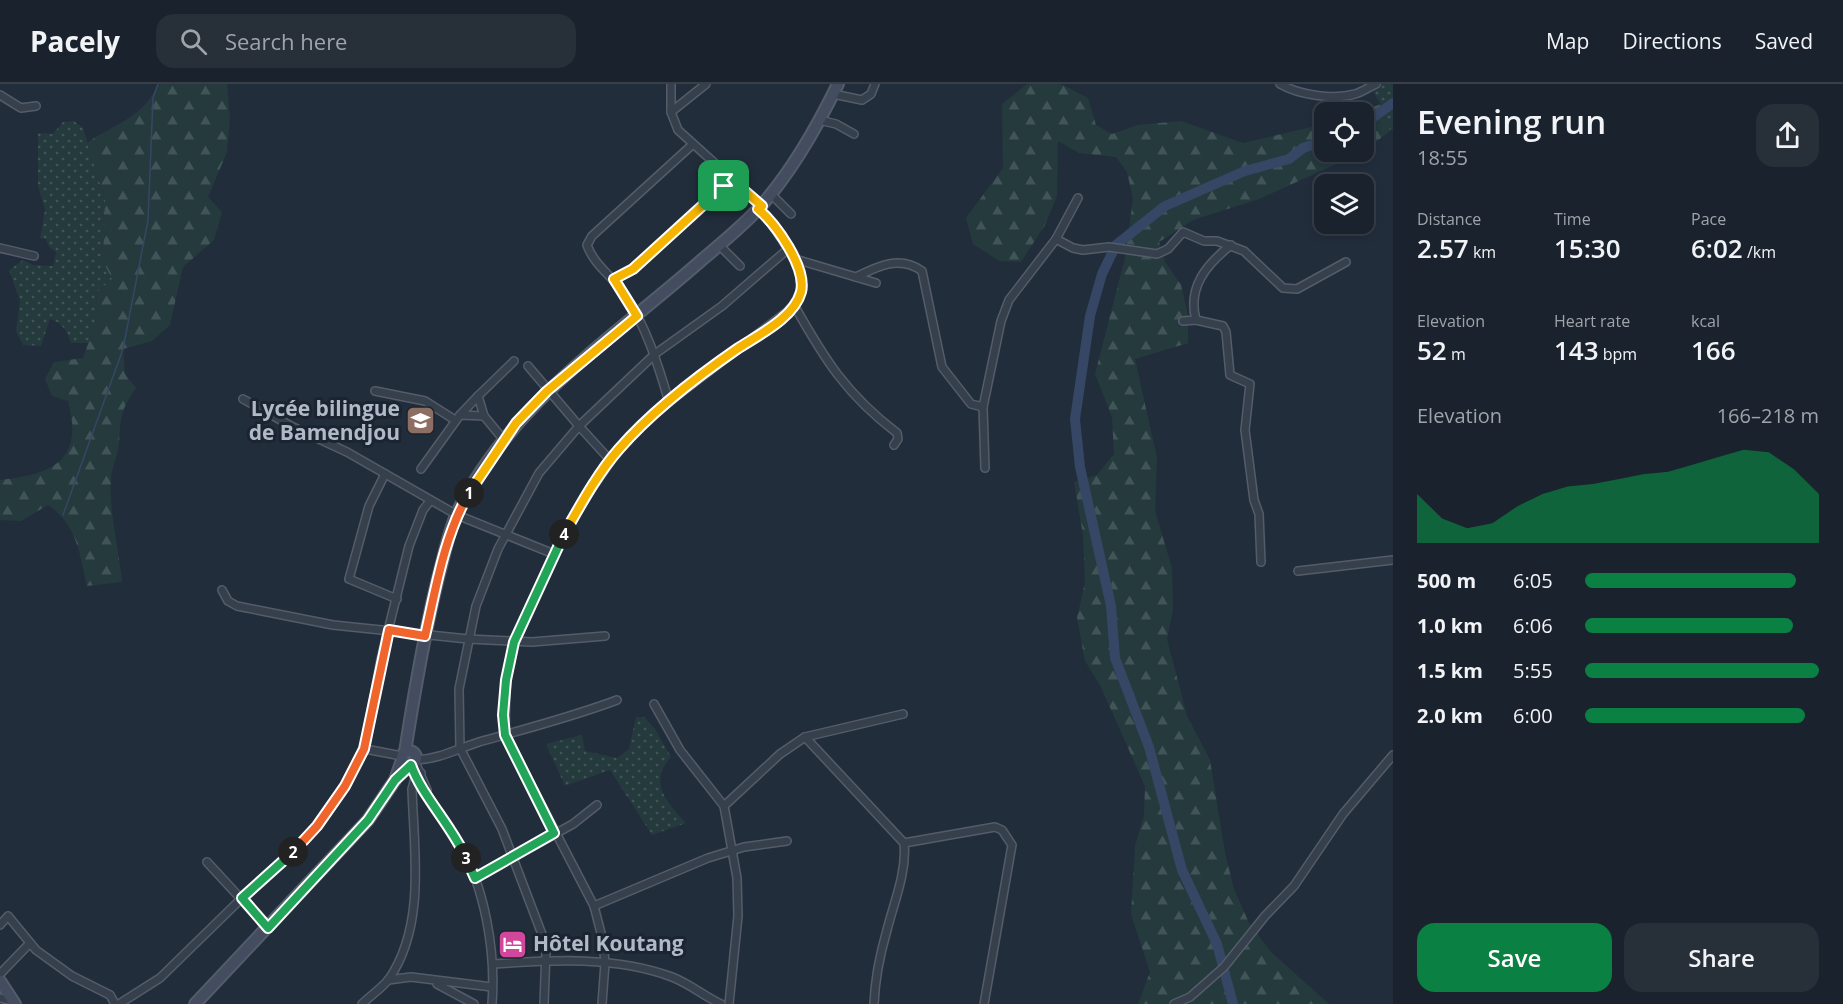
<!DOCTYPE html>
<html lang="en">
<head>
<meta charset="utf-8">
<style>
  body { margin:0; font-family:"Open Sans",sans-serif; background:#272f39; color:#f1f3f6; height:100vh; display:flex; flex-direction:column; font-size:22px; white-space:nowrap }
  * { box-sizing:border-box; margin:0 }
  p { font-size:20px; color:#9fa4aa }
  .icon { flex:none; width:33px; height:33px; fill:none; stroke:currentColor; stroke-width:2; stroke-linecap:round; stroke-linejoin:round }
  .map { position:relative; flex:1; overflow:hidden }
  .side { display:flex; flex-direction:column; background:#1a222d; width:450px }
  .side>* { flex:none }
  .fabs { position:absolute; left:1314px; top:18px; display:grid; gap:12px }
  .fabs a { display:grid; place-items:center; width:60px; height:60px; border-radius:12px; background:#1a222d; box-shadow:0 3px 9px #0003,0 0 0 2px #383f49; font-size:30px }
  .pin { position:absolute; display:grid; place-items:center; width:51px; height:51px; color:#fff; margin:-26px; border-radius:12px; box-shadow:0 3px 9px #0006 }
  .km { position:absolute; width:30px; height:30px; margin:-15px; border-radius:50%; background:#222; color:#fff; font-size:16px; line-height:30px; text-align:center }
  .round { display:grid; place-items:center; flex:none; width:63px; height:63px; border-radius:18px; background:#272f39 }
  .summary { display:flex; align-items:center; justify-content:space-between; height:102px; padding:0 24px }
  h1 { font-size:33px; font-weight:600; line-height:45px }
  .figures { display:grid; grid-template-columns:repeat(3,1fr); gap:9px; height:102px; padding:6px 24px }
  .figures div { display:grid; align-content:center }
  .figures b { font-size:26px; font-weight:600 }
  .figures small { font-size:16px; font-weight:400 }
  .figures p { font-size:16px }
  .chart { height:168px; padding:12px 24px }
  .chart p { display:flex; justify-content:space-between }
  .chart svg { width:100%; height:108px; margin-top:6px; fill:#0b8043; opacity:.7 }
  .button { display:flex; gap:12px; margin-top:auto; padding:12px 24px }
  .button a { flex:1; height:69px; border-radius:18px; background:#0b8043; color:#fff; font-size:24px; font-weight:600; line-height:69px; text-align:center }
  .button a+a { background:#272f39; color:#f1f3f6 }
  ul { padding:0 24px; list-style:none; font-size:20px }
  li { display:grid; grid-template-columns:96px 72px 1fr; align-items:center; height:45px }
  li i { height:15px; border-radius:8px; background:#0b8043 }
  header { display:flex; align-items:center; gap:36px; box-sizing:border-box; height:84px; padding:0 30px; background:#1a222d; border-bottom:2px solid #383f49 }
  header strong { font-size:28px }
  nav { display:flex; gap:33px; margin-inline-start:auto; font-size:21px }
  .search { width:420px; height:54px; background:#272f39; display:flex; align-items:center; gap:15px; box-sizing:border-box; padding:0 21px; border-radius:18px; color:#9fa4aa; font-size:22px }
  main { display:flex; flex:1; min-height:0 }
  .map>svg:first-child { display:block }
  .grass { fill:url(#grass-dots) }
  .forest { fill:url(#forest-firs) }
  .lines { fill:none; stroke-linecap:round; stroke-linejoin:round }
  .stream { stroke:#354764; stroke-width:1.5 }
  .river { stroke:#354764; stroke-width:10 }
  .street-casing { stroke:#545c6a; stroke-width:10 }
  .secondary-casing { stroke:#545c6a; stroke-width:14 }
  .street { stroke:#363f4c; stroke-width:7 }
  .secondary { stroke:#444d60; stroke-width:10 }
  .split-1-casing { stroke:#fff; stroke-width:12 }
  .split-2-casing { stroke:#fff; stroke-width:12 }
  .split-3-casing { stroke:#fff; stroke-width:12 }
  .split-4-casing { stroke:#fff; stroke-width:12 }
  .split-5-casing { stroke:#fff; stroke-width:12 }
  .split-1 { stroke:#f5b400; stroke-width:8 }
  .split-2 { stroke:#f0652b; stroke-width:8 }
  .split-3 { stroke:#22a559; stroke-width:8 }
  .split-4 { stroke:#22a559; stroke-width:8 }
  .split-5 { stroke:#f5b400; stroke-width:8 }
  .labels { text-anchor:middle; stroke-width:6; stroke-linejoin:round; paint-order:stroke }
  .poi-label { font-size:21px; font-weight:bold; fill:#b1b9c8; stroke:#1b2431; text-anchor:end }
</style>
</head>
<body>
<header>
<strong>Pacely</strong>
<div class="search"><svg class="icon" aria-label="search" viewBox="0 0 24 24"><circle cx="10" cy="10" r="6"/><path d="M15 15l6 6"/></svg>Search here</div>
<nav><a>Map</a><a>Directions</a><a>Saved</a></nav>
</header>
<main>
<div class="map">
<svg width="1393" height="920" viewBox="0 0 1393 920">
  <defs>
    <pattern id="grass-dots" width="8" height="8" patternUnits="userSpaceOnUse" patternTransform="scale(1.5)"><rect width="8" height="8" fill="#243a3d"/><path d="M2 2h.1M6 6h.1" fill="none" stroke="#415458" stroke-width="1.8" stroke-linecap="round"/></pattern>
    <pattern id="forest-firs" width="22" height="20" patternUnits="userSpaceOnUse" patternTransform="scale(1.5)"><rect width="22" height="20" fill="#243a3d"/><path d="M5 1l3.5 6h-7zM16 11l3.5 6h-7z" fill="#415458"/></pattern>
  </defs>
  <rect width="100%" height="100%" fill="#222d3c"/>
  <g class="grass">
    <polygon points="1368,0 1393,0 1393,45 1390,47 1381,20"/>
    <path d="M 74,37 L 83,44 L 105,116 L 112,195 L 96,209 L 98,232 L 89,259 L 71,259 C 67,247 63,239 50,235 L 41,262 L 23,261 L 16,247 L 20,217 L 9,186 L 23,176 L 33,181 L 53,182 L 56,168 L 49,163 L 46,155 L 40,154 L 45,126 L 38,102 L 38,49 L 53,50 L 63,38 Z"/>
    <path d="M 636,633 L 644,633 L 655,645 L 671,673 C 648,698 666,718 686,739 L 652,751 L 610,686 L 565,702 L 546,660 L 582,651 L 585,667 L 617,674 L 629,665 Z"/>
  </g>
  <g class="forest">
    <path d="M 158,0 L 227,0 L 230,35 L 227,68 L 208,113 L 222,128 L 214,156 L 183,183 L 170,241 L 152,257 L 123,265 L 125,290 L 136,304 C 120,327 121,333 119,360 C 118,372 111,384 111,396 C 109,431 119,464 122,498 L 87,502 C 80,471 77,440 48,421 L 21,437 L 0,436 L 0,396 C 54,390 84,376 68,317 L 52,312 L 45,295 L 54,278 L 83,274 L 98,232 L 96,209 L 112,195 L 103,177 L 105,116 L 87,59 C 114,40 145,33 158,0 Z"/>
    <polygon points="1027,0 1061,0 1088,14 1096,41 1112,50 1138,41 1181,37 1243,59 1324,40 1324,68 1363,68 1259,115 1193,136 1159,158 1165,178 1181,201 1188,232 1188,259 1135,275 1157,374 1155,427 1172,484 1173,526 1167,555 1187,632 1210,676 1225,769 1234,805 1249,839 1271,868 1329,920 1138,920 1150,888 1131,830 1135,762 1144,731 1145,702 1100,601 1085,577 1077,534 1085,498 1083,451 1074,398 1097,391 1114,370 1112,333 1095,290 1125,174 1133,115 1127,88 1116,73 1079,69 1058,57 1057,112 1045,141 1021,178 999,177 973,160 966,134 1003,84 1002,20"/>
    <polygon points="1381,20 1390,47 1364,67 1364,28 1358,28"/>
  </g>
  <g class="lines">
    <polyline class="stream" points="63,431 123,265 148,136 153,14 158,0"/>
    <g class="river">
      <polyline points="1364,40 1393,19"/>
      <polyline points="1233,920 1217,860 1182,786 1149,663 1115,574 1111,522 1080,383 1075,335 1090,232 1102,190 1116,161 1165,122 1245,87 1289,75 1303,64 1324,57"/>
    </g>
    <defs>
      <g id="street">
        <polyline points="671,0 671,28 678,46 762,122"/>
        <path d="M 1280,0 C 1299,11 1333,16 1355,10 C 1362,8 1369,3 1376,0"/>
        <polyline points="833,10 862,16 871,10 875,0"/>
        <polyline points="0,11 21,24 36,22"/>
        <polyline points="671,28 706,0"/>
        <polyline points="819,36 836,40 854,50"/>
        <polyline points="771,110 791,130"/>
        <polyline points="758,125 768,135 795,175 876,199"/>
        <polyline points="1056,155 1073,164 1083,166 1109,163 1157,170 1168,165 1183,148 1204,157 1217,157 1244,167 1283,204 1297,205 1346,178"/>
        <polyline points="719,161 740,182"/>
        <polyline points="0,164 34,172"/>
        <path d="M 856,193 C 878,182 900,171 922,187 L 942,283 L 971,320 L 983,323"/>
        <polyline points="614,195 633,185 731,95"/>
        <path d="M 794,221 C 825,276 846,310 897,349 L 898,355 L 894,361"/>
        <path d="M 1196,236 C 1187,203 1207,180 1231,161"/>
        <polyline points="1183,237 1196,236 1223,242 1226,248 1230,291 1250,300 1245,346 1254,416 1259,430 1261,478"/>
        <polyline points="528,282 579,342 539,389 498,465 476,522 459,605 460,664 502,745 543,853 546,866 544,920"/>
        <polyline points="375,307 425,317 455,336"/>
        <polyline points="243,315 293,343 347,368 457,431 554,470"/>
        <path d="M 669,318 C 658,280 646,242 624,209 C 612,192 594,181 587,161 L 592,152 L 692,61"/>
        <polyline points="460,331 478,312"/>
        <polyline points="503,355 484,332 478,312 514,277"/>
        <polyline points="610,376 579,342 655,270 722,222 788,165"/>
        <polyline points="985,384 983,323 1001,237 1009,216 1056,155 1078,114"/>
        <polyline points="421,385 460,331 484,332"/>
        <polyline points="385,390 369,422 349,495 397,515"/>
        <polyline points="1298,487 1393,476"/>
        <polyline points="222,506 228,517 237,522 333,541 468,555 532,558 605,552"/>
        <polyline points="654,620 680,666 724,722"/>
        <path d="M 805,653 L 904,759 C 907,788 894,818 887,846 C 880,870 875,895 874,920"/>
        <polyline points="365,665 402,672"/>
        <path d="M 416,676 C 439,675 457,665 479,658 C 525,645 572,633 617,616"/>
        <polyline points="415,678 427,706"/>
        <path d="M 410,681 L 415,694 C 430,715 446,736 459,759 C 485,804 496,868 492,920"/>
        <polyline points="904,759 995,743 1002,746 1012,761 984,920"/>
        <polyline points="207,778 268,844"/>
        <polyline points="475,794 573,740 597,721"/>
        <polyline points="594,822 708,774 744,763 787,757"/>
        <polyline points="0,841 8,832 36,866 72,892 110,911 115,920"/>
        <path d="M 493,880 C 552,876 616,872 672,893 C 690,900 704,912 721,920"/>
        <polyline points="0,890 29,860"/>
        <polyline points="388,896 411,893 492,903"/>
        <polyline points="437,900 474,920"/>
        <polyline points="0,914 13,917"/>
        <polyline points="119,920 160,894 242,814 294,767 317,742 345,702 365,665 381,575 409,462 423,426 430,417"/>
        <path d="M 362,920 C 370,912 382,904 389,895 C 426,841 414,767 412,705 L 415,694 L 421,689"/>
        <path d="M 602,920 L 605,879 L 603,857 L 594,822 L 505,651 L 506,596 L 515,558 L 562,453 L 577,426 L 619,365 L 653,330 L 788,227 C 804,210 804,196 795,175"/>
        <polyline points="729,920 738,832 737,794 724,722 780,670 805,653 903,630"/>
        <polyline points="1174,920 1190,913 1224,883 1265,832 1294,802 1343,730 1393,671"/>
      </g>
      <g id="secondary">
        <circle cx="409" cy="674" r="7"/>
        <path d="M 405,668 C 414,610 424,551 438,494 C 444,473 448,449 457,429 C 510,319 615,253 704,174 C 723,158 744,141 761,122 C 793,86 817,43 838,0"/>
        <polyline points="0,897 15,920"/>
        <polyline points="195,920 368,736 395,696 402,676"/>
      </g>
    </defs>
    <use href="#street" class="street-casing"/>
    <use href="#secondary" class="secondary-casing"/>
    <use href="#street" class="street"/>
    <use href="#secondary" class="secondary"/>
  </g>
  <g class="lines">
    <defs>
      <polyline id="split-1" points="469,409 516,339 547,307 637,232 614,195 633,185 724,102"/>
      <path id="split-2" d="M 293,768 L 317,742 L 345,702 L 364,665 L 389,546 L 425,552 C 436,504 444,452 469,409"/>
      <path id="split-3" d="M 293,768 L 242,814 L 268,844 L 368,736 L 395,696 L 411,681 C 422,712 452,742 466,774"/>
      <polyline id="split-4" points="466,774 475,794 554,749 505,651 503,631 506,596 514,558 564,450"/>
      <path id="split-5" d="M 564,450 C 580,422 597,390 619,365 C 652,327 695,294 737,265 C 758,251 794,234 801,208 C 807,184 776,140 758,125 L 762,122 L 731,95 L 724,102"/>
    </defs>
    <use href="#split-1" class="split-1-casing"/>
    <use href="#split-2" class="split-2-casing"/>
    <use href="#split-3" class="split-3-casing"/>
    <use href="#split-4" class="split-4-casing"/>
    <use href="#split-5" class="split-5-casing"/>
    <use href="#split-1" class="split-1"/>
    <use href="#split-2" class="split-2"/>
    <use href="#split-3" class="split-3"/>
    <use href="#split-4" class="split-4"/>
    <use href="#split-5" class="split-5"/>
  </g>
  <defs>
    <symbol id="school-square" viewBox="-11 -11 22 22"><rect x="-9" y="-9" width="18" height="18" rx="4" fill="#8d6e63" stroke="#1b2431"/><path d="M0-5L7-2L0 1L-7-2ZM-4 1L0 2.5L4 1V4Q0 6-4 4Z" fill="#fff"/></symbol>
    <symbol id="hotel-square" viewBox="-11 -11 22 22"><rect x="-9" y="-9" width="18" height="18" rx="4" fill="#d1479c" stroke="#1b2431"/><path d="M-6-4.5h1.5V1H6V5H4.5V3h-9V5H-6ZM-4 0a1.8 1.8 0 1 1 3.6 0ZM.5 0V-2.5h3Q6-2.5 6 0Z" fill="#fff"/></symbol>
  </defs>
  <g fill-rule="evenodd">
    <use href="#school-square" x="404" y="320" width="33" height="33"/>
    <use href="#hotel-square" x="496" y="844" width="33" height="33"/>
  </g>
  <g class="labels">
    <g class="poi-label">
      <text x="400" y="332">Lycée bilingue<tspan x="400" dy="24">de Bamendjou</tspan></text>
      <text x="533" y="867" text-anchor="start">Hôtel Koutang</text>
    </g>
  </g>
</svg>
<div class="fabs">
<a><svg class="icon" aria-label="locate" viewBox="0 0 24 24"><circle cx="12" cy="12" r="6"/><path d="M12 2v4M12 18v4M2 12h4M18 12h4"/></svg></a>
<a><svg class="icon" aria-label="layers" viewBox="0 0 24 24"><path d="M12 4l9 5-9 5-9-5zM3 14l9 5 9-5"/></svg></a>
</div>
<div class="pin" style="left:724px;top:102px;background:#1e9e55"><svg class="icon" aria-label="arrive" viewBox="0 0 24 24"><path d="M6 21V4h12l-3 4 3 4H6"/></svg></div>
<b class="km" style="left:469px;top:409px">1</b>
<b class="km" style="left:293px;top:768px">2</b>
<b class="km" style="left:466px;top:774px">3</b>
<b class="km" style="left:564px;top:450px">4</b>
</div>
<section class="side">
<div class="summary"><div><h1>Evening run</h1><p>18:55</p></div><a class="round"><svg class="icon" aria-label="share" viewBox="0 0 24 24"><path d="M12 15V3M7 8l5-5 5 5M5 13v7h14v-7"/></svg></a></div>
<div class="figures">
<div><p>Distance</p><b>2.57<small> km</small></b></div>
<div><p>Time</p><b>15:30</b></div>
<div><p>Pace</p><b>6:02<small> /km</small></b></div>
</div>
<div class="figures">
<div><p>Elevation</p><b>52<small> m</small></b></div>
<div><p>Heart rate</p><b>143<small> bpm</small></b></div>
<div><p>kcal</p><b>166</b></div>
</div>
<div class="chart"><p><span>Elevation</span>166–218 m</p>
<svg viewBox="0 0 160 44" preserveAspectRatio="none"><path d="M0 44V24L10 34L20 38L30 36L40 29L50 24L60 21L70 20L80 18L90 16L100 15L110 12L120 9L130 6L140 7L150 14L160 24V44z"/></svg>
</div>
<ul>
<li><b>500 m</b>6:05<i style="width:90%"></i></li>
<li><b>1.0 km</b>6:06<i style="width:89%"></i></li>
<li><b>1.5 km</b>5:55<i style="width:100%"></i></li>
<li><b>2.0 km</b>6:00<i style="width:94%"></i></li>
</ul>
<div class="button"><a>Save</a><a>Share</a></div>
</section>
</main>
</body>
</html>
